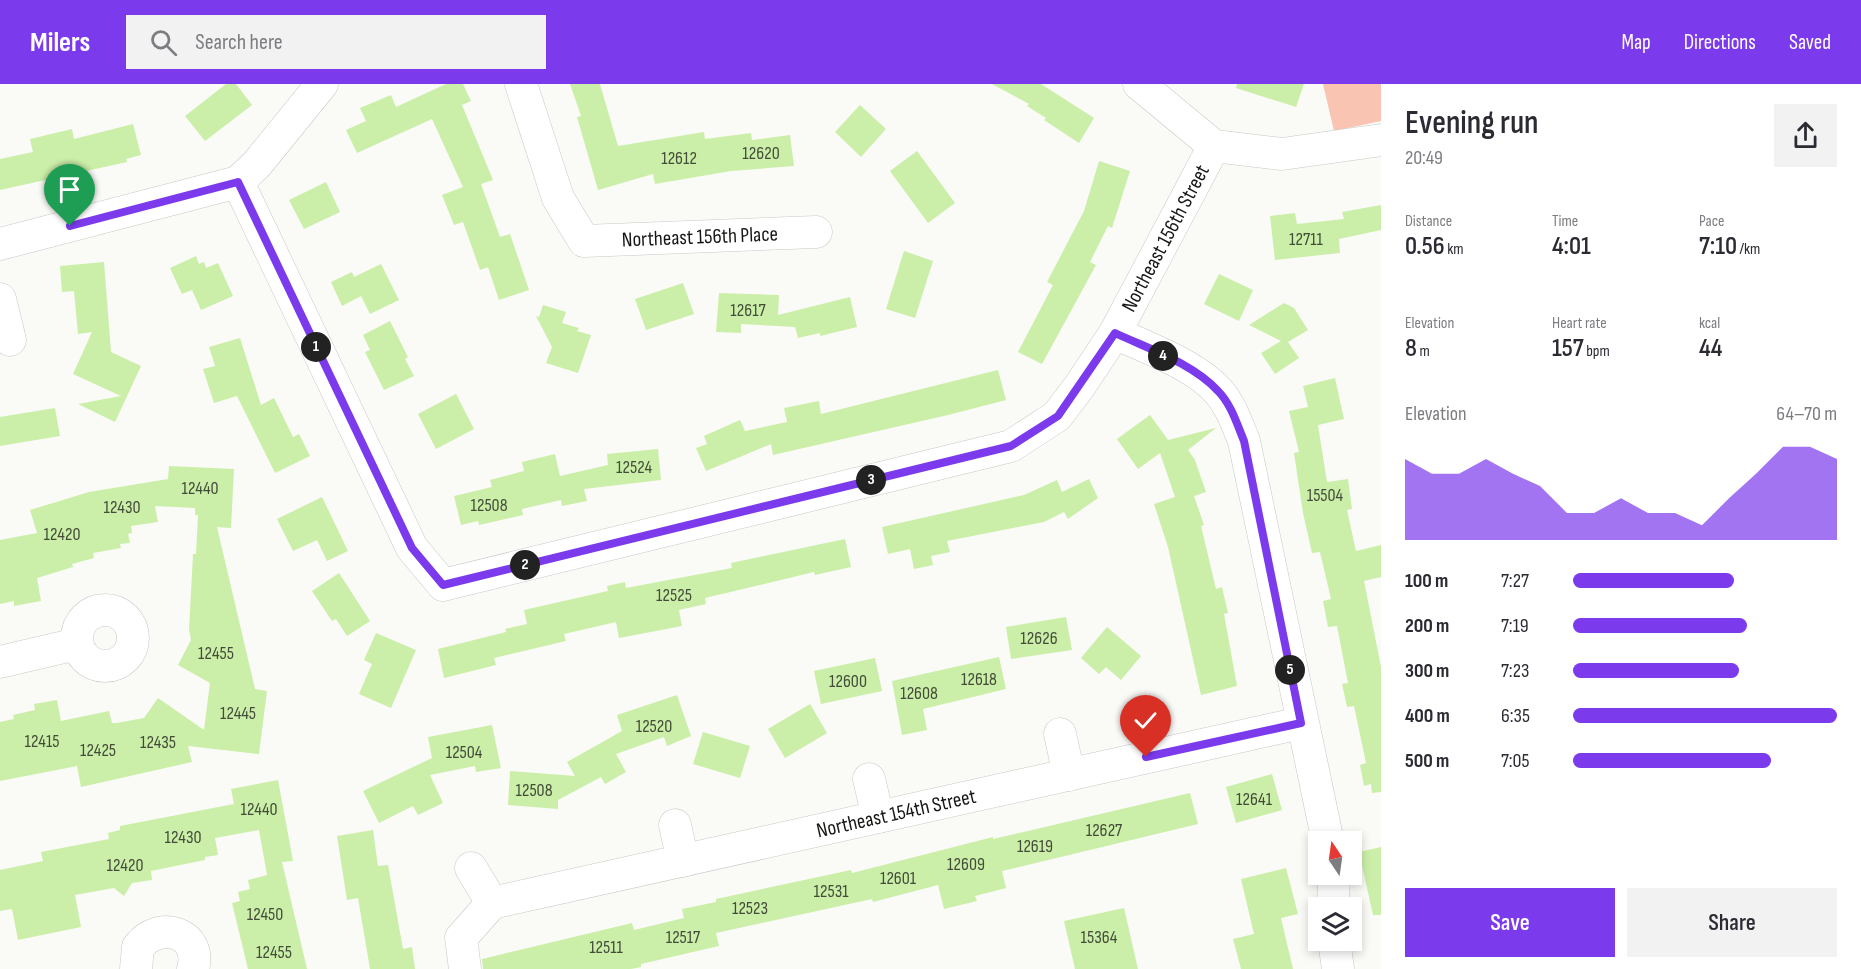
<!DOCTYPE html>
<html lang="en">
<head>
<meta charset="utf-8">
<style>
  body { margin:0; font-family:"Sofia Sans Condensed",sans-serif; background:#f2f2f3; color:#2b2b33; height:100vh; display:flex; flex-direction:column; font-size:22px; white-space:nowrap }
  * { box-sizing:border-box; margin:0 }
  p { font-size:20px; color:#7c7c81 }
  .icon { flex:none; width:33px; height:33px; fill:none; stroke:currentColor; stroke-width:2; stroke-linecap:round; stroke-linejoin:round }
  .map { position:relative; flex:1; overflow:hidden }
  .drawer { display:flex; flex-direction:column; background:#fff; width:480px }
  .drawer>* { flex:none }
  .needle { width:39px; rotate:347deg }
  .fabs { position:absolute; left:1308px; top:747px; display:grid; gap:12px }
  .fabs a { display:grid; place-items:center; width:54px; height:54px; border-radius:0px; background:#fff; box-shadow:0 3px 9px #0003; font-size:30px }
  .pin { position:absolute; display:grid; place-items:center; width:51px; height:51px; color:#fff; margin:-62px -26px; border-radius:50% 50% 50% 0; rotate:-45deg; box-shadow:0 0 6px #0007 }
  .pin .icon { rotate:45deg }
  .km { position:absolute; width:30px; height:30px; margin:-15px; border-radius:50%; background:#222; color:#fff; font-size:16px; line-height:30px; text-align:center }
  .round { display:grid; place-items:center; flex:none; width:63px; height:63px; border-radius:0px; background:#f2f2f3 }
  .summary { display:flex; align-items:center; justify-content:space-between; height:102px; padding:0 24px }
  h1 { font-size:33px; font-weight:600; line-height:45px }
  .figures { display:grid; grid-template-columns:repeat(3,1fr); gap:9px; height:102px; padding:6px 24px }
  .figures div { display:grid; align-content:center }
  .figures b { font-size:26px; font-weight:600 }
  .figures small { font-size:16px; font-weight:400 }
  .figures p { font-size:16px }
  .chart { height:168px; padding:12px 24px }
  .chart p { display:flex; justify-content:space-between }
  .chart svg { width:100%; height:108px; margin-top:6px; fill:#7c3aed; opacity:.7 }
  .cta { display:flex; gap:12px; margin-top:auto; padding:12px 24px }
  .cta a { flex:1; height:69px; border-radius:0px; background:#7c3aed; color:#fff; font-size:24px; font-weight:600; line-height:69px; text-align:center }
  .cta a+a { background:#f2f2f3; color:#2b2b33 }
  ul { padding:0 24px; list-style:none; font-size:20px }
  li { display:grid; grid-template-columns:96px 72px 1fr; align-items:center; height:45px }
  li i { height:15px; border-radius:8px; background:#7c3aed }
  header { display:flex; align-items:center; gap:36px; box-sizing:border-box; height:84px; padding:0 30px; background:#7c3aed; color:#fff }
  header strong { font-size:28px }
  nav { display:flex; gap:33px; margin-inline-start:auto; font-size:21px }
  .search { width:420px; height:54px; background:#f2f2f3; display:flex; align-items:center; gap:15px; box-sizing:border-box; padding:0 21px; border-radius:0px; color:#7c7c81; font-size:22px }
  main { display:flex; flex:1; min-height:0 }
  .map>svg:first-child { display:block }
  .green { fill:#fac4b2 }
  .building { fill:#cbefa8 }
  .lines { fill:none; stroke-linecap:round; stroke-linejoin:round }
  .minor-casing { stroke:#c8c8c5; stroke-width:33 }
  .minor { stroke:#fff; stroke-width:32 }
  .route-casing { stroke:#fff; stroke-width:12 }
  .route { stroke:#7c3aed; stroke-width:8 }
  .labels { text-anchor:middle; stroke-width:4.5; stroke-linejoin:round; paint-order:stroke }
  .number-label { font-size:18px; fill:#434c39 }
  .street-label { font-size:21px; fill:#161614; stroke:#fff }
</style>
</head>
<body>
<header>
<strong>Milers</strong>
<div class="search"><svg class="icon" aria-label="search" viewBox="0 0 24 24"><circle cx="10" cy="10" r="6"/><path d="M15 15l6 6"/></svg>Search here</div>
<nav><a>Map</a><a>Directions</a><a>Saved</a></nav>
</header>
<main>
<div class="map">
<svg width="1381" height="885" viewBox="0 0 1381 885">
  <rect width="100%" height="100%" fill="#fafaf7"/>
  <polygon class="green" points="1323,0 1381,0 1381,37 1334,47"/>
  <g class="building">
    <polygon points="226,0 236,0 252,21 205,57 185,32"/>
    <polygon points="446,0 463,0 471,17 462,21 493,96 481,100 500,153 510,150 529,206 499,216 488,183 480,186 463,138 454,141 442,111 463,103 432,35 357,69 346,46 366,37 360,24 391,11 396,23"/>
    <polygon points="570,0 600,0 618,62 704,48 705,55 751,49 752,56 790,51 794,82 731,87 655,100 653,90 598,106 577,33 581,32"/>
    <polygon points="992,0 1041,0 1094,34 1079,59 1044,36 1046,34 1027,22 1029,20"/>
    <polygon points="1237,0 1304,0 1296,23 1236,4"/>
    <polygon points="860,21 886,45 861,73 835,48"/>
    <polygon points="133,40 141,71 126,75 127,78 0,106 0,75 33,68 30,55 72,45 74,55"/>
    <polygon points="917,67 955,119 928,139 890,87"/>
    <polygon points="1099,77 1130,87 1112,144 1108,142 1090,178 1096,181 1042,280 1018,268 1053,201 1047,198 1084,127"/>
    <polygon points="326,98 340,128 304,145 289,116"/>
    <polygon points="1381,121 1381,146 1339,155 1340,169 1275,176 1270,132 1295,129 1297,140 1344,135 1342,128"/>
    <polygon points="904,167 933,177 915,234 886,225"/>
    <polygon points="196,172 199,180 204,178 206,184 218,179 233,212 201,226 192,206 182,210 170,184"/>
    <polygon points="104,178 111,268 141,282 115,338 78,320 121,312 73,290 92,248 78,250 74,207 62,208 60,182"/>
    <polygon points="381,180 399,216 370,230 361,212 342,222 331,198 352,188 354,193"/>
    <polygon points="1219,190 1253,206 1239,237 1204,220"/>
    <polygon points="683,199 694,230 646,246 635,215"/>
    <polygon points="719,209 779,211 778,231 850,213 857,243 820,252 820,249 798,254 795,243 741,240 741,249 716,248"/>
    <polygon points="1284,219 1294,224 1308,246 1288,258 1299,274 1275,290 1261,269 1281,257 1249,241"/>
    <polygon points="543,221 566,228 562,239 579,244 577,247 591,251 578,289 546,279 552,263 536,232 539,233"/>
    <polygon points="390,237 408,273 405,275 414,292 384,306 365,268 370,266 363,251"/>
    <polygon points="240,254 261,321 274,314 293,353 299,350 310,372 275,389 237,312 214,319 203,285 215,282 209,263"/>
    <polygon points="998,286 1006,316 948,331 773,371 771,360 706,387 696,364 707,360 704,352 740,336 745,347 787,338 784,324 819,317 821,330"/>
    <polygon points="1335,294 1344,335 1318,341 1327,398 1348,395 1352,425 1347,426 1356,467 1381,461 1381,493 1364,497 1381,583 1381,708 1372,709 1371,700 1364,702 1360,681 1366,679 1354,622 1347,623 1342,600 1348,599 1337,542 1328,543 1323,517 1331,515 1320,468 1312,469 1303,429 1294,369 1299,368 1289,327 1308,323 1303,302"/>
    <polygon points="456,310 474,345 436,365 418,330"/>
    <polygon points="55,324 60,352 0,362 0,333"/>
    <polygon points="1150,331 1168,356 1216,344 1188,366 1195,376 1206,408 1194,412 1204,441 1201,442 1216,505 1222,503 1228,529 1224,530 1237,602 1201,611 1168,463 1154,420 1175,413 1160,369 1138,385 1117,355"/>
    <polygon points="658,365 661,396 584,405 587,417 562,422 561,416 522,425 523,431 479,441 478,437 461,441 454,412 492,403 490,396 524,387 522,378 555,370 560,392 608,381 607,370"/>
    <polygon points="169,382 234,385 231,444 217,443 255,605 267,607 259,670 188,662 192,678 81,703 77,682 0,697 0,638 14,635 13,631 35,626 34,620 57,616 61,637 109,627 112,639 117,639 144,634 158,614 204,646 210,599 178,581 191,556 189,546 193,470 196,470 198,431 195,431 195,424 155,422 158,438 131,442 132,449 128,450 130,459 120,460 121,464 93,469 94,474 72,480 73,483 37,494 41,517 14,522 14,517 0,520 0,456 37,449 30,426 89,408 168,395"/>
    <polygon points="1089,395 1098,414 1068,435 1064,428 1044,438 947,457 950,468 931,472 933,481 914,485 910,465 888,470 882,443 1024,411 1057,396 1062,408"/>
    <polygon points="322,413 348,467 327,477 317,456 293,467 277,435"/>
    <polygon points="845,455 851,483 815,491 814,488 705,514 706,520 679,526 682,542 619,554 616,538 564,550 566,557 494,574 496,581 444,594 438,565 506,548 505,545 527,540 524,526 608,507 607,502 625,498 626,504 732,484 731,479"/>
    <polygon points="339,489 370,537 347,552 336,535 332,537 312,507"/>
    <polygon points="1066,533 1072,566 1011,575 1006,543"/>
    <polygon points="1107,543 1141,572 1121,596 1106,583 1099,590 1081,574"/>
    <polygon points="376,549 416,566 391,624 359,610 372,580 364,576"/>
    <polygon points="999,573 1006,605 923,625 927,646 902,651 892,597"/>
    <polygon points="875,574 882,607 821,620 814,587"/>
    <polygon points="677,611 691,652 667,662 664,653 616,670 626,688 605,700 601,693 558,716 558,725 508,721 510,687 575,692 567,678 622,647 617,631"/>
    <polygon points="810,620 827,649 785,674 768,645"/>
    <polygon points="492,641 501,684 476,688 475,682 430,691 443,719 418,731 413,722 379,739 363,707 432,674 428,653"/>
    <polygon points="703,648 750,662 740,694 693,680"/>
    <polygon points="1272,690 1282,726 1236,739 1226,703"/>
    <polygon points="278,696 293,777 282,778 307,885 248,885 232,819 240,817 238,808 250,805 248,796 267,791 259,746 215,754 218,771 205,773 205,776 151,787 152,796 132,799 124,812 114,804 75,811 81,843 18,856 12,825 0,827 0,786 43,777 41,768 109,755 108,749 120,746 120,742 234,720 231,705"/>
    <polygon points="1190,709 1198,740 1002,787 1006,804 975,812 977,817 944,825 938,801 873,818 872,815 716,849 719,862 641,880 641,883 631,885 483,885 482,875 632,839 634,846 684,834 682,825 716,818 716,815 851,786 852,789 993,753 993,755"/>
    <polygon points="373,746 378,782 388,781 403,865 412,863 415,885 370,885 358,814 347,816 337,752"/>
    <polygon points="1381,763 1381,831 1373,831 1359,768"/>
    <polygon points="1286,784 1298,830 1281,834 1293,885 1241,885 1233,855 1254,850 1241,795"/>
    <polygon points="1124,824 1138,885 1075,885 1064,837"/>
  </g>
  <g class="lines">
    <defs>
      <g id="minor">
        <path id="s1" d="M 521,0 L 558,114 L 584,157 L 816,148"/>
        <polyline points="1139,0 1214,62"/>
        <polyline points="1214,62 1282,70 1381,56"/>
        <path id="s2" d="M 238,98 L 412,464 L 443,501 L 1011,362 L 1057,332 L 1079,303 L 1115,249 L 1214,62"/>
        <polyline points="0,160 238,98 257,80 322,0"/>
        <polyline points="0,215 10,256"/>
        <path d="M 1115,249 C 1147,264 1196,281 1219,308 C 1231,322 1237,340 1244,357 L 1328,758"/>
        <circle cx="105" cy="554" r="28"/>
        <polyline points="0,578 77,560"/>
        <polyline points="1060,650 1069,691"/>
        <polyline points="869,695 878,733"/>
        <polyline points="675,741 683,777"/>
        <polyline points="471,784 492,819"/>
        <path id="s3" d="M 492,819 L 1301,639"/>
        <polyline points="1333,824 1334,790"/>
        <polyline points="1334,856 1338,885"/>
        <path d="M 136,885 L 138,863 C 159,835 203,849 193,885"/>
        <polyline points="465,885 461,854 492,819"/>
      </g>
    </defs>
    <use href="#minor" class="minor-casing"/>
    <use href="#minor" class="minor"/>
  </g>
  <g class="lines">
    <defs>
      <path id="route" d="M 70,142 L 238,98 L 412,464 L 443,501 L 1011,362 L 1058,332 L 1115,249 C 1149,265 1192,279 1218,307 C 1231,320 1237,340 1244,357 L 1301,639 L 1146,673"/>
    </defs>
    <use href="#route" class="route-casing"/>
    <use href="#route" class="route"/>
  </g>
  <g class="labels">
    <g class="number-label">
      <text x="761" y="75">12620</text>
      <text x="679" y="80">12612</text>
      <text x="1306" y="161">12711</text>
      <text x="748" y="232">12617</text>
      <text x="634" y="389">12524</text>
      <text x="200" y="410">12440</text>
      <text x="1325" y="417">15504</text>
      <text x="489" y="427">12508</text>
      <text x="122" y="429">12430</text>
      <text x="62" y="456">12420</text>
      <text x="674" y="517">12525</text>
      <text x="1039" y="560">12626</text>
      <text x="216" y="575">12455</text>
      <text x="979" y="601">12618</text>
      <text x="848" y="603">12600</text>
      <text x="919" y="615">12608</text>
      <text x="238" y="635">12445</text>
      <text x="654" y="648">12520</text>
      <text x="42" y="663">12415</text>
      <text x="158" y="664">12435</text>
      <text x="98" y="672">12425</text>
      <text x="464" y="674">12504</text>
      <text x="534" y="712">12508</text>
      <text x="1254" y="721">12641</text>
      <text x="259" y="731">12440</text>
      <text x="1104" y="752">12627</text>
      <text x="183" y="759">12430</text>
      <text x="1035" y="768">12619</text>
      <text x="966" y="786">12609</text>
      <text x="125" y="787">12420</text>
      <text x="898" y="800">12601</text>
      <text x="831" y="813">12531</text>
      <text x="750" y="830">12523</text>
      <text x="265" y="836">12450</text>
      <text x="683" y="859">12517</text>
      <text x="1099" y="859">15364</text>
      <text x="606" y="869">12511</text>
      <text x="274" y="874">12455</text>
    </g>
    <g class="street-label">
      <text dy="7" stroke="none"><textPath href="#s1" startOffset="286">Northeast 156th Place</textPath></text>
      <text dy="7" stroke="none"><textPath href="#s2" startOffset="1302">Northeast 156th Street</textPath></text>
      <text dy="7" stroke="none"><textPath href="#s3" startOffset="414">Northeast 154th Street</textPath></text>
    </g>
  </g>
</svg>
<div class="fabs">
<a><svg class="needle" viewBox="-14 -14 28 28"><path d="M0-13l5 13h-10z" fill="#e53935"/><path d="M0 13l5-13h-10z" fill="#7c7c81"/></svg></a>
<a><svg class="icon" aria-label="layers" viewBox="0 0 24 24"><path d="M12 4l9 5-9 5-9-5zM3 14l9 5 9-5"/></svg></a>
</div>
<div class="pin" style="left:70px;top:142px;background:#1e9e55"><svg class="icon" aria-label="arrive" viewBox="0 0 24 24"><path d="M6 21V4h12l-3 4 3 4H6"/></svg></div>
<div class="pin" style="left:1146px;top:673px;background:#d93025"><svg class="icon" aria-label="check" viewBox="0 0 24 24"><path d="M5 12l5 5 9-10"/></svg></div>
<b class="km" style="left:316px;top:263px">1</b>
<b class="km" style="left:525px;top:481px">2</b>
<b class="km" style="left:871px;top:396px">3</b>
<b class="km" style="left:1163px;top:272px">4</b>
<b class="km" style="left:1290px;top:586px">5</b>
</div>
<section class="drawer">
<div class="summary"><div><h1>Evening run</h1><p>20:49</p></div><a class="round"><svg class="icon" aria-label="share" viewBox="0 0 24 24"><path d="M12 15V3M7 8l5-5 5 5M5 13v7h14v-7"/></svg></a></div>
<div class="figures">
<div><p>Distance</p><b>0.56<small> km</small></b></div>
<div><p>Time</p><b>4:01</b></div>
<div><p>Pace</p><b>7:10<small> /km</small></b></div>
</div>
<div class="figures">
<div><p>Elevation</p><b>8<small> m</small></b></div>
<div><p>Heart rate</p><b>157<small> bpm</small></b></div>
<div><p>kcal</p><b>44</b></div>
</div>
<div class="chart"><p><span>Elevation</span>64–70 m</p>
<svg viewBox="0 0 160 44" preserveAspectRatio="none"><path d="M0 44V11L10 17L20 17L30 11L40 17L50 22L60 33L70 33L80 27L90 33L100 33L110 38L120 27L130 17L140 6L150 6L160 11V44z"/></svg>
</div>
<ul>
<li><b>100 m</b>7:27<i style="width:61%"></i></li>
<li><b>200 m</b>7:19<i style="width:66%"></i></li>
<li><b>300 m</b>7:23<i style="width:63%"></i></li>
<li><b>400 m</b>6:35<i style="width:100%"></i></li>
<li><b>500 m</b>7:05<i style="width:75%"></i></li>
</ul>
<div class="cta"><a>Save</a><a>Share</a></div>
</section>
</main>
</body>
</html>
